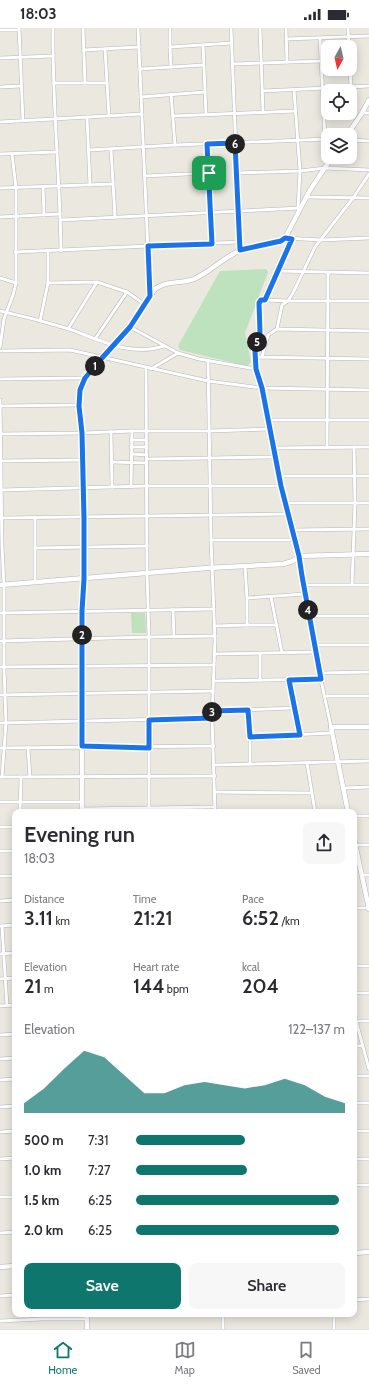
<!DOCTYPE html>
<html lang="en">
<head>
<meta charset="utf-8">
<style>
  body { margin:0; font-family:Cabin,sans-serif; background:#f7f7f7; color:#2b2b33; height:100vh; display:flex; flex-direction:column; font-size:15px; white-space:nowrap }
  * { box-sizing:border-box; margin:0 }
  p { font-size:13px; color:#7c7c81 }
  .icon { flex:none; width:22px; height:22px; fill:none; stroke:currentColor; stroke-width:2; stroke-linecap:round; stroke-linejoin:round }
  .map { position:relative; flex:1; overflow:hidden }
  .drawer { position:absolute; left:12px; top:781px; width:345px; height:508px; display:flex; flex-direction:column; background:#fff; border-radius:8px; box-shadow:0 2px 10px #0003 }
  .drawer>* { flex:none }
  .needle { width:26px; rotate:188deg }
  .controls { position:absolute; left:321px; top:12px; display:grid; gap:8px }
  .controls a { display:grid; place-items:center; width:36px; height:36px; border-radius:8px; background:#fff; box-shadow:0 2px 10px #0003; font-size:20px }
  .pin { position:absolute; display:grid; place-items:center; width:34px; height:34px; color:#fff; margin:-17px; border-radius:8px; box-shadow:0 2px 6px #0006 }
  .km { position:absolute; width:20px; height:20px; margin:-10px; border-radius:50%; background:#222; color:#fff; font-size:11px; line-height:20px; text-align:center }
  .round { display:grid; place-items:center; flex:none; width:42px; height:42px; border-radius:8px; background:#f7f7f7 }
  .overview { display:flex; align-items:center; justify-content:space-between; height:68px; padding:0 12px }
  h1 { font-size:22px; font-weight:600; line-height:30px }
  .stats { display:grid; grid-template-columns:repeat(3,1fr); gap:6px; height:68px; padding:4px 12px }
  .stats div { display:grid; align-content:center }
  .stats b { font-size:20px; font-weight:600 }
  .stats small { font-size:11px; font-weight:400 }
  .stats p { font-size:11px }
  .chart { height:112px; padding:8px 12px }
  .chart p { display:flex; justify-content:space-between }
  .chart svg { width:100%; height:72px; margin-top:4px; fill:#0f766e; opacity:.7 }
  .primary-button { display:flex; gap:8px; margin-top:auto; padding:8px 12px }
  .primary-button a { flex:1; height:46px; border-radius:8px; background:#0f766e; color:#fff; font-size:16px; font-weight:600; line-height:46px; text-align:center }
  .primary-button a+a { background:#f7f7f7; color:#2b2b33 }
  ul { padding:0 12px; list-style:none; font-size:13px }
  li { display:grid; grid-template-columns:64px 48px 1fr; align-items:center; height:30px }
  li i { height:10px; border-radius:5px; background:#0f766e }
  .status { display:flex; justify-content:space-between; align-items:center; height:28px; padding:0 20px; background:#fff; direction:ltr }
  .status svg { height:11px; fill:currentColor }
  .dock { display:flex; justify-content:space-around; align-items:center; height:56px; border-top:1px solid #e1e1e2; background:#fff; font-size:11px; color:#7c7c81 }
  .dock a { display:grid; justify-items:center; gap:2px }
  .dock .active { color:#0f766e }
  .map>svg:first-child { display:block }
  .green { fill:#bee1be }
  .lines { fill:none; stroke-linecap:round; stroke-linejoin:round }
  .street-casing { stroke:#b3b6ba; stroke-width:4 }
  .secondary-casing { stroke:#b2b5ba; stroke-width:5.5 }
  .street { stroke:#fff; stroke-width:3 }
  .secondary { stroke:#fff; stroke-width:4.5 }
  .route-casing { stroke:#fff; stroke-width:8 }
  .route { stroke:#1a73e8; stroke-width:5 }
</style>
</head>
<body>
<div class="status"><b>18:03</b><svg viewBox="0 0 49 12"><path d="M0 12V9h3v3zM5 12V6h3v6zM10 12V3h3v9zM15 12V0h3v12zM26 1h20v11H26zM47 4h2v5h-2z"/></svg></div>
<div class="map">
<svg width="369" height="1301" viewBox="0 0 369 1301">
  <rect width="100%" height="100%" fill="#ebe8e0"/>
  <g class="green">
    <polygon points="266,241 268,244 245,305 251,334 247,338 180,322 178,318 220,243"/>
    <polygon points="131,585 145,585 146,605 132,605"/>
  </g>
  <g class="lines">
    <defs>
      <g id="street">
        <polyline points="19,0 23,93"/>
        <path d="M 53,0 C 52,74 60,148 61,223"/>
        <polyline points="83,0 85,55"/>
        <polyline points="138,0 150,268"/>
        <polyline points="170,0 170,19"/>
        <polyline points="231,0 240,223"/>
        <polyline points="260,0 263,84"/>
        <polyline points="286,0 287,34"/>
        <polyline points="348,0 349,19"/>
        <polyline points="0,2 19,2"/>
        <polyline points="286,11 369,8"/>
        <polyline points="320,11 325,111"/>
        <polyline points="203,17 206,86"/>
        <polyline points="105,21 109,88"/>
        <polyline points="83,22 139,19"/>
        <polyline points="0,30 53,28"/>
        <polyline points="233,36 322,33"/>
        <polyline points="171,39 170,19 232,15"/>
        <polyline points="140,41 203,37"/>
        <polyline points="350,41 351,59"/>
        <polyline points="54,55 107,55"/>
        <polyline points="0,59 21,58"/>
        <polyline points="294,62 300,143 298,180"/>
        <polyline points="262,63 369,58"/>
        <polyline points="171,66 175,117"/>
        <polyline points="141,69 205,64"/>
        <polyline points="362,85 369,85"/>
        <polyline points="173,88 296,83"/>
        <polyline points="87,89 90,157"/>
        <polyline points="0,94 142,86"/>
        <polyline points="350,112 369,113"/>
        <polyline points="207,116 212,216"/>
        <polyline points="111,121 115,189"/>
        <polyline points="89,122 175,117 328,111"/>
        <polyline points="0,126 57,124"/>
        <polyline points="236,145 300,143 325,140 369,142"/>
        <polyline points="144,148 209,145"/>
        <polyline points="43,158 44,187"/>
        <polyline points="0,160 113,156"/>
        <polyline points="306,169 369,170"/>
        <polyline points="0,189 60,186"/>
        <polyline points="60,192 301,180"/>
        <polyline points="285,210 321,212 369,210"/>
        <polyline points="15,224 239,214"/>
        <polyline points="278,243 369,245"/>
        <polyline points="0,250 16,255"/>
        <polyline points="48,255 97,254 127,264 144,276"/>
        <polyline points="265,272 288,273 369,273"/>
        <path d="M 0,283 C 23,288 46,294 69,301 C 100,312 130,329 164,318"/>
        <polyline points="40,293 48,255 48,223"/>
        <polyline points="130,299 178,325 199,331 256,341"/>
        <polyline points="68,301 97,254"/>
        <polyline points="277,301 282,277 288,273 293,265 315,219 353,170 369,146"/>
        <polyline points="95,311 127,264"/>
        <polyline points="0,319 4,291 13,267 16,255 16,160 12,126"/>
        <polyline points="0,323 70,322 208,353 262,360 369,362"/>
        <polyline points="255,329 260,304 259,275 261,272 265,272 292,211"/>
        <polyline points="262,329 268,307 277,301 369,303"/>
        <polyline points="208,332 211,512 215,612 212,690 215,784"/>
        <polyline points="146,340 147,545 149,609 215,608"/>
        <polyline points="151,341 178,325"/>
        <polyline points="0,351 85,350"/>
        <polyline points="0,372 2,519 4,557 4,640 6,695 2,749"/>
        <polyline points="0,378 79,377"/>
        <polyline points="268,392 369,392"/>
        <polyline points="111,404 112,459"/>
        <polyline points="0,406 83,405 132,403 209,403 270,401"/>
        <polyline points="131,412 146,412"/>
        <polyline points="131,419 146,419"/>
        <polyline points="327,419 328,245"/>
        <polyline points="274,420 369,419"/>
        <polyline points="132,426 147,427"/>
        <polyline points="147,431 275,429"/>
        <polyline points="0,433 83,432"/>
        <polyline points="111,434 147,435"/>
        <polyline points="279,448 369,448"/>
        <polyline points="131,459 132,403"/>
        <polyline points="1,462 147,458 281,458"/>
        <polyline points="285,475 369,475"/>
        <polyline points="0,490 288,486"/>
        <polyline points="293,502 369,501"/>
        <polyline points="211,512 296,512"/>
        <polyline points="35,520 147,518"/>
        <polyline points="245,538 247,570 305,566"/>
        <polyline points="35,553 35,490"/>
        <polyline points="303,557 369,557"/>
        <polyline points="352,557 355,475 354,419"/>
        <polyline points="271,569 282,625"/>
        <polyline points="173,582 174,609"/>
        <polyline points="0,585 214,581"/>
        <polyline points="309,588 369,588"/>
        <polyline points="247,597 277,597"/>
        <polyline points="215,598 247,597 247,570"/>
        <polyline points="0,613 149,609 149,784"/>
        <polyline points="314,617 369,617"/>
        <polyline points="215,626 315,624"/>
        <polyline points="0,639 214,637"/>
        <polyline points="319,645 369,644"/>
        <polyline points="260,652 260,625"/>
        <polyline points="289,652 300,707"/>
        <polyline points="214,653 321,651"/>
        <polyline points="0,667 213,663"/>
        <polyline points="324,668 369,668"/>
        <polyline points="248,681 250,709"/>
        <polyline points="212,683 295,680"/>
        <polyline points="0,695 212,690"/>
        <polyline points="331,699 315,624 301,549 299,528 281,458 262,360 256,341 255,329 369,331"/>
        <polyline points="0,720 214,718"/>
        <polyline points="28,720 30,749"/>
        <polyline points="307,735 315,784"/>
        <polyline points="250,736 250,709 332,705"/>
        <polyline points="215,737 369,733"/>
        <polyline points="1,749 215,748"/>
        <polyline points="344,760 369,759"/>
        <polyline points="215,764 311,765"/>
        <polyline points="0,774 82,774"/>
        <polyline points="82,781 215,779"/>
        <polyline points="20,784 21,749"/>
        <polyline points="354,788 369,788"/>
        <polyline points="0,799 15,799"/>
        <polyline points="355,817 369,817"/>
        <polyline points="0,823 15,823"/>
        <polyline points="362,847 369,847"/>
        <polyline points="0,848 15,848"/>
        <polyline points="0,873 15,872"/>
        <polyline points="354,880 369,880"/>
        <polyline points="1,898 15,897"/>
        <polyline points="2,898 7,978"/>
        <polyline points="0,926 15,925"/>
        <polyline points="354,938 369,938"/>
        <polyline points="0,951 15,950"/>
        <polyline points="354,965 369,965"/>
        <polyline points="0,978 15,977"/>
        <polyline points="354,993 369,993"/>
        <polyline points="356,993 369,1041"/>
        <polyline points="0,1007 15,1006"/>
        <polyline points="354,1018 362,1018"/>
        <polyline points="0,1031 15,1030"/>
        <polyline points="354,1048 369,1048"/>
        <polyline points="0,1052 15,1051"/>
        <polyline points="354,1075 369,1075"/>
        <polyline points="0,1079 15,1078"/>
        <polyline points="354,1103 369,1103"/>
        <polyline points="0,1104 15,1103"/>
        <polyline points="0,1131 15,1130"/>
        <polyline points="354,1131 369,1131"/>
        <polyline points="354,1157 369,1157"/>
        <polyline points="0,1169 15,1169"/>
        <polyline points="0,1205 15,1204"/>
        <polyline points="0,1268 15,1267"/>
        <polyline points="354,1272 369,1271"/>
        <polyline points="0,1293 42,1291 87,1291"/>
        <polyline points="223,1301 223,1286"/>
        <polyline points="334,1301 334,1286"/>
      </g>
      <g id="secondary">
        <polyline points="347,107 362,85 369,72"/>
        <polyline points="0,557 207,540 283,536 293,533 299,528 369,526"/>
        <path d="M 82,784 L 82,583 C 86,525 84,466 83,407 C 82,392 75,374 81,359 C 88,340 109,323 123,308 C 135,294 144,276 155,261 C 167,252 181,256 194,251 C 210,244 223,230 239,223 C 252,217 267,216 281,213 L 285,210 L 310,162 L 332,129"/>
        <polyline points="348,784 331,699 369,699"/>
        <polyline points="354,811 369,881"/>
        <polyline points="354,1225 369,1224"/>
        <polyline points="0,1239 15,1238"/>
        <polyline points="87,1286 87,1301"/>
      </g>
    </defs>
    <use href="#street" class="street-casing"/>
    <use href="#secondary" class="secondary-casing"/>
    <use href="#street" class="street"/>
    <use href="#secondary" class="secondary"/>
  </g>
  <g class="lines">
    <defs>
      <polygon id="route" points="235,115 240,222 281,213 285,210 292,211 265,272 261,272 259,275 260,304 255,323 256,341 262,360 281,458 299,528 302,548 321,651 289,652 300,707 250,709 248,682 212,683 212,690 149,692 149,720 82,718 82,583 84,551 84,490 82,405 79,378 80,362 85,350 102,330 130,299 150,268 148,218 212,216 207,116"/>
    </defs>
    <use href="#route" class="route-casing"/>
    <use href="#route" class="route"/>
  </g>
</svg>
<div class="controls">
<a><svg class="needle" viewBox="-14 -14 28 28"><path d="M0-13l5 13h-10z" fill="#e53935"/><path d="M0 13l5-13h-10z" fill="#7c7c81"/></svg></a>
<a><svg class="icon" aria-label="locate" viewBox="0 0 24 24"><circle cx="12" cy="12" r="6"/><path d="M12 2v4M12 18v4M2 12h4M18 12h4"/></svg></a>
<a><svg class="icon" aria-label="layers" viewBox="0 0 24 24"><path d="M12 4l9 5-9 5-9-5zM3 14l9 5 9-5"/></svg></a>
</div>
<div class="pin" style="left:209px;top:145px;background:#1e9e55"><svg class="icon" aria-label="arrive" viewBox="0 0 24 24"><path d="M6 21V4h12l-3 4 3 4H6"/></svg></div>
<b class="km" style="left:95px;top:338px">1</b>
<b class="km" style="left:82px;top:607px">2</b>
<b class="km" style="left:212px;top:684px">3</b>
<b class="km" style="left:308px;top:582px">4</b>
<b class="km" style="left:257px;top:314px">5</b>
<b class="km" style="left:235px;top:116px">6</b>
<section class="drawer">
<div class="overview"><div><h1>Evening run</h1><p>18:03</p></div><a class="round"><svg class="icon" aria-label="share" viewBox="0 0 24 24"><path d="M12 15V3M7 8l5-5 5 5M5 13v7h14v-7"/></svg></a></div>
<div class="stats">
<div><p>Distance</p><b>3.11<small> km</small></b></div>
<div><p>Time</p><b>21:21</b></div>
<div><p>Pace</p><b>6:52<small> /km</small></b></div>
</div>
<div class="stats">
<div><p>Elevation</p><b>21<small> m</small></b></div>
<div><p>Heart rate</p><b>144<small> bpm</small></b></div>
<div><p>kcal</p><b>204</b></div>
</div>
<div class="chart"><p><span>Elevation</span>122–137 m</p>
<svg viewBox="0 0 160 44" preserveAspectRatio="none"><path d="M0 44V38L10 29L20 17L30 6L40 10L50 21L60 32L70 32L80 27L90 25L100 27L110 29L120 27L130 23L140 27L150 34L160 38V44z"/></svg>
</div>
<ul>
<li><b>500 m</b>7:31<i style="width:52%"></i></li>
<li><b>1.0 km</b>7:27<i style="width:53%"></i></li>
<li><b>1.5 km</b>6:25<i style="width:97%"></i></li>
<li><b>2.0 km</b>6:25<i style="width:97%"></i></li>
</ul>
<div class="primary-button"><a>Save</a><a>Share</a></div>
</section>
</div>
<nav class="dock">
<a class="active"><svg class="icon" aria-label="home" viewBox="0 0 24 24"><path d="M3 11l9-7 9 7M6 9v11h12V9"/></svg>Home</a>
<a><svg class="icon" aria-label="map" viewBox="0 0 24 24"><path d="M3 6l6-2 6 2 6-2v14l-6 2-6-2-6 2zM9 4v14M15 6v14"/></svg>Map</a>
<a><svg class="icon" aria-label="saved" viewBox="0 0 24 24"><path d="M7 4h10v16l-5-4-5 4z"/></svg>Saved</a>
</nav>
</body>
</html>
